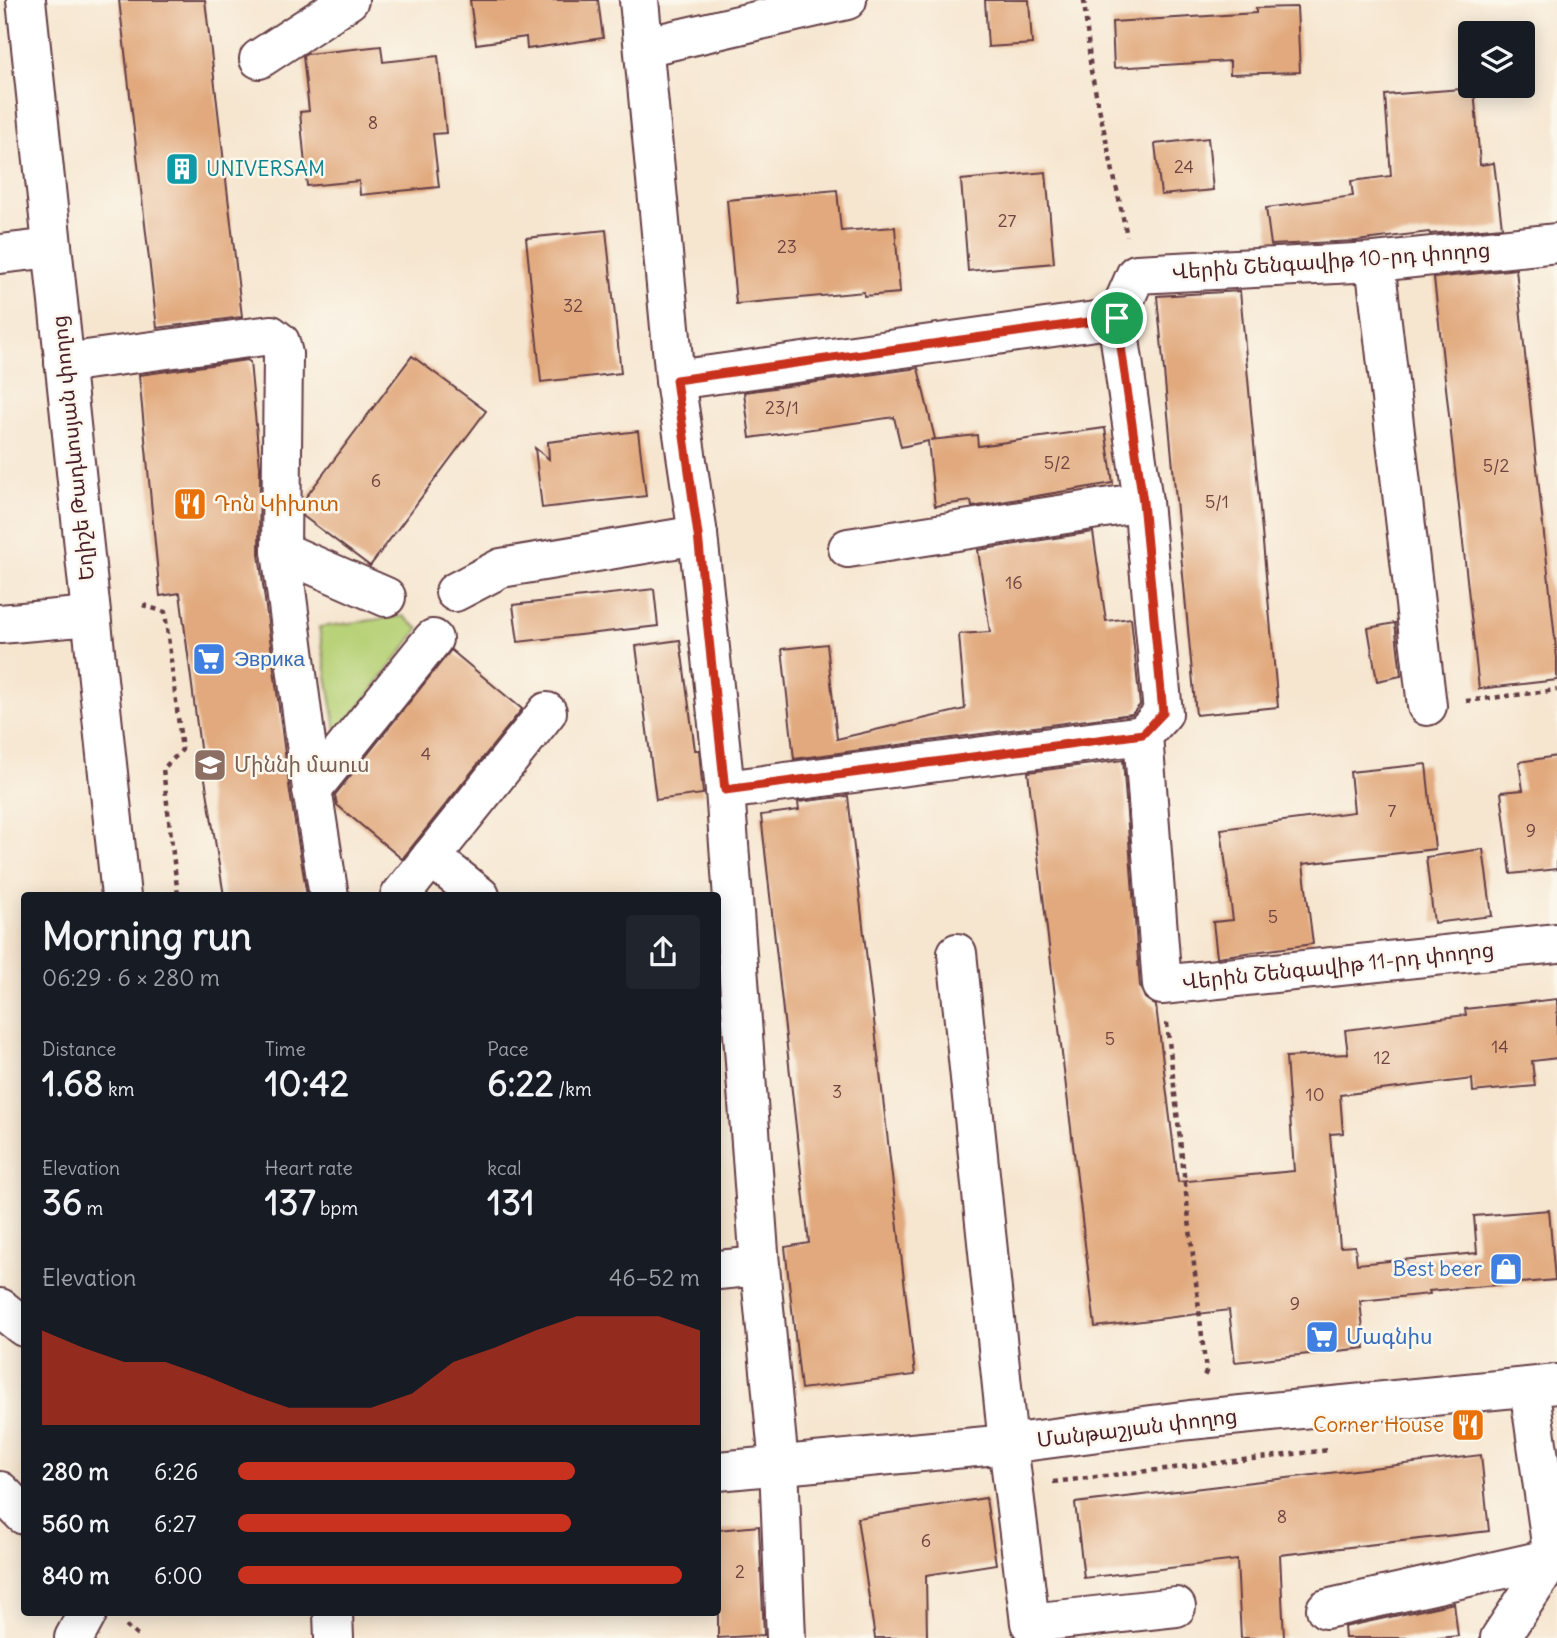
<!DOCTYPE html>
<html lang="en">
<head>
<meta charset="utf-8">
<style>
  body { margin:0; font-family:Delius,"Noto Sans Armenian",sans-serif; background:#20242c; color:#f1f3f6; height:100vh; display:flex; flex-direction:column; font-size:26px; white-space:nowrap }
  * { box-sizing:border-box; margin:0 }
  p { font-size:23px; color:#9ea1a6 }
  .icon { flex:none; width:38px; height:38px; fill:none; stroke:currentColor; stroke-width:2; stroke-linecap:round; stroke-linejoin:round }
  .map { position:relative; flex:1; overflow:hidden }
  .details { position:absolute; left:21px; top:892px; width:700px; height:724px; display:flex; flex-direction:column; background:#171b24; border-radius:7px; box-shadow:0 4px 18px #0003 }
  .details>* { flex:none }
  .controls { position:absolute; left:1458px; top:21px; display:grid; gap:14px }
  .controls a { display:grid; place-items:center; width:77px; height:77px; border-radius:7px; background:#171b24; box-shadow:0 4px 18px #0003; font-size:35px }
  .pin { position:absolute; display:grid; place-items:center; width:60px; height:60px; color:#fff; margin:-30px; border:4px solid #fff; border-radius:50%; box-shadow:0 2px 7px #0007 }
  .round { display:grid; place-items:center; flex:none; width:74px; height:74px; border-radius:7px; background:#20242c }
  .head { display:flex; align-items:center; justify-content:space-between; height:119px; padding:0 21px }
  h1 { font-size:38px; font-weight:800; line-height:52px }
  .stats { display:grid; grid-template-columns:repeat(3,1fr); gap:10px; height:119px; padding:7px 21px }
  .stats div { display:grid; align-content:center }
  .stats b { font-size:35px; font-weight:800 }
  .stats small { font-size:19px; font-weight:400 }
  .stats p { font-size:19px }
  .chart { height:196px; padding:14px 21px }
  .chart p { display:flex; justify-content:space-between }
  .chart svg { width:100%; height:126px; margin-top:7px; fill:#c8321e; opacity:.7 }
  ul { padding:0 21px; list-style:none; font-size:23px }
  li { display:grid; grid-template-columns:112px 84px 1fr; align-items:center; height:52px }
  li i { height:18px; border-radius:9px; background:#c8321e }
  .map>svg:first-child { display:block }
  .green { fill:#b8d278; stroke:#817852; stroke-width:2 }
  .building { fill:#e1a97d }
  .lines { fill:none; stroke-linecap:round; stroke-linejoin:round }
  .minor-casing { stroke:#643d44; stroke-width:42 }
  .path { stroke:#643d44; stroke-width:4.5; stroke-dasharray:5 5; stroke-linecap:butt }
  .minor { stroke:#fff; stroke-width:38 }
  .route-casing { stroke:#fff; stroke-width:14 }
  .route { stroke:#c8321e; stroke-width:9 }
  .labels { text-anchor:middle; stroke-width:5; stroke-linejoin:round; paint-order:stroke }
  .number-label { font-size:18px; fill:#704240 }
  .culture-label { font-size:21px; fill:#0d838f; stroke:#fbf7ec; text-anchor:start }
  .street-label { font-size:21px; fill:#4a1f2b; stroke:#fbf7ec }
  .food-label { font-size:21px; fill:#c56008; stroke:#fbf7ec; text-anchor:start }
  .shop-label { font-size:21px; fill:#366cbe; stroke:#fbf7ec; text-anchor:start }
  .education-label { font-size:21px; fill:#785e54; stroke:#fbf7ec; text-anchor:start }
</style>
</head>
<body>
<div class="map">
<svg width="1557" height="1638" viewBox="0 0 1557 1638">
  <rect width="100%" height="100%" fill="#fbf7ec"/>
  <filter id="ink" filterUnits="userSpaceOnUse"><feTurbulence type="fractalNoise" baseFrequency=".0143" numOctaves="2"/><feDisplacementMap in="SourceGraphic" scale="14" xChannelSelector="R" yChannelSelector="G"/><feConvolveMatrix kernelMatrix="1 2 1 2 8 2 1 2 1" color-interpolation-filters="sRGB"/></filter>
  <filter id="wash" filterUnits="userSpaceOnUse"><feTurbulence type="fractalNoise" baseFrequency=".00686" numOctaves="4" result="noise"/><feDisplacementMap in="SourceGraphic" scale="28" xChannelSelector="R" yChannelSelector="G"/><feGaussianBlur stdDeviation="1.57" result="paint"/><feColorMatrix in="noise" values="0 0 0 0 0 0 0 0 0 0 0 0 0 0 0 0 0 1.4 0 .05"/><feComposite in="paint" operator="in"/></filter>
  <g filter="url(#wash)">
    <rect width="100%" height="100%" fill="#f6e6d0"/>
    <polygon class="green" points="403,616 419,629 337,736 319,627"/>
    <g id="blocks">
      <g class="building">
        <polygon points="119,0 205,0 242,317 157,328"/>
        <polygon points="470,0 598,0 603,38 527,49 526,37 476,44"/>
        <polygon points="985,0 1029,0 1032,44 988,47"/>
        <polygon points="1297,7 1300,72 1230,74 1230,61 1114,68 1112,22 1256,13 1256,8"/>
        <polygon points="381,46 383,62 438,56 446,133 433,134 439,187 360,195 359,181 307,186 300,112 309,111 303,56 307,54"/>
        <polygon points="1474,88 1480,165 1494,163 1502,227 1430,234 1429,232 1356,241 1271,245 1266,208 1353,196 1351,181 1391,176 1385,95"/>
        <polygon points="1208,138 1213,190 1161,195 1155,144"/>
        <polygon points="1046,172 1054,263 968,271 961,180"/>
        <polygon points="837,190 841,231 895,227 900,293 864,296 864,292 736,304 727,200"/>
        <polygon points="606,230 621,373 541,382 526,238"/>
        <polygon points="1516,269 1557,658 1557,680 1479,689 1434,278"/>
        <polygon points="1240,291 1278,707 1196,715 1157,296"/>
        <polygon points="412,356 486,411 370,566 303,516 303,501"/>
        <polygon points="247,360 250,362 260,467 259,554 290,792 307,896 224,896 200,748 180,593 160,596 139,375"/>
        <polygon points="918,368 935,439 930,440 977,435 978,446 1105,428 1113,483 972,507 971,501 935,506 928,441 901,447 894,417 750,438 744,392"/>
        <polygon points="638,431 646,496 542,508 535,448 549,459 548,442"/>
        <polygon points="1093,532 1106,621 1131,618 1140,705 1132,714 794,759 782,649 827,644 837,739 965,709 959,634 990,632 978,550"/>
        <polygon points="654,589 658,626 518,642 513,605"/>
        <polygon points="1395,623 1401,676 1377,681 1368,628"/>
        <polygon points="680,640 695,750 699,750 703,794 656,800 636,646"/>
        <polygon points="451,650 522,709 402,859 337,805 335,795"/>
        <polygon points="1557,756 1557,869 1511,874 1501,792 1523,790 1519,762"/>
        <polygon points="1123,760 1140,987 1145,998 1156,1006 1178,1182 1294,1171 1286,1057 1348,1054 1345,1030 1466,1015 1465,1009 1557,999 1557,1058 1532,1061 1535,1086 1473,1092 1472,1079 1340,1095 1343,1133 1330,1134 1340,1247 1355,1246 1357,1264 1477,1253 1474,1216 1549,1210 1555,1280 1429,1291 1430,1294 1360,1301 1365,1348 1235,1362 1229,1310 1095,1327 1028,772"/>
        <polygon points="1426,764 1435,849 1303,864 1313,944 1217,957 1213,922 1233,920 1221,829 1354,812 1350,772"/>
        <polygon points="848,796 915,1375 801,1389 785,1247 809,1243 761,815 799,810 798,802"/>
        <polygon points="1483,849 1492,916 1434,923 1426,857"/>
        <polygon points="1481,1455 1489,1531 1280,1555 1284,1638 1241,1638 1237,1560 1084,1578 1075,1503"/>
        <polygon points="986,1498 996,1564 926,1575 927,1638 875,1638 857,1518"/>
        <polygon points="759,1526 764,1635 718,1638 718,1530"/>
        <polygon points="1454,1603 1458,1636 1440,1638 1345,1638 1344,1627"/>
      </g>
    </g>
  </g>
  <g filter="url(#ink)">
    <use href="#blocks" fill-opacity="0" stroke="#643d44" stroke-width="2"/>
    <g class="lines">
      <defs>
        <g id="minor">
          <polyline points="26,0 121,896"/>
          <polyline points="639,0 675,380 698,535 725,790 760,1266 779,1465 786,1638"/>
          <polyline points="644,47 847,0"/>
          <polyline points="259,59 349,0"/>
          <polyline points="0,254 52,248"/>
          <polyline points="1375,262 1427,706"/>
          <polyline points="1117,318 1143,502 1163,713 1143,735"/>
          <polyline points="64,363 271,335 280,342 283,354 281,551 312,789 329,896"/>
          <polyline points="675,380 1117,318 1136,274 1375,262 1557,243"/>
          <polyline points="848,548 1143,502"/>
          <polyline points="281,551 386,597"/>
          <polyline points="455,592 501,568 698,535"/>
          <polyline points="0,624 91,616"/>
          <polyline points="312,789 433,639"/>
          <polyline points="725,790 1143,735 1162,985 1557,943"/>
          <polyline points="431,857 480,896"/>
          <polyline points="400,896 547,712"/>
          <polyline points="957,953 1008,1444 1030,1623 1176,1607"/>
          <polyline points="718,1270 760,1266"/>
          <polyline points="0,1308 24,1327"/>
          <polyline points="718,1471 1008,1444 1190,1420 1557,1384"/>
          <polyline points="0,1491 24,1515"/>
          <polyline points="1326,1609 1557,1557"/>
          <polyline points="333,1614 334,1638"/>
          <polyline points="74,1638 87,1614"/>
          <polyline points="1500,1638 1553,1558 1529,1387"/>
        </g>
      </defs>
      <use href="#minor" class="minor-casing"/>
      <g class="path">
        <polyline points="1084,0 1091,71 1127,236"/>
        <polyline points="143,605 165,612 182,750 163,769 178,896"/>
        <polyline points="1466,701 1557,690"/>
        <polyline points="1167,1023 1206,1372 1203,1379"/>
        <polyline points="1053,1482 1329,1450"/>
        <polyline points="126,1626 140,1638"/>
      </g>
      <use href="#minor" class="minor"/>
    </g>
  </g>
  <g class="lines" filter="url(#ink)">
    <defs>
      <polygon id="route" points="1117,318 1143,502 1163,713 1143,734 725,790 698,535 676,380"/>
    </defs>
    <use href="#route" class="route-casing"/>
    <use href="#route" class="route"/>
  </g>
  <defs>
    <symbol id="building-square" viewBox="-11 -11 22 22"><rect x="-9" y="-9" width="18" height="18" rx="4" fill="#0f9aa8" stroke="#fbf7ec"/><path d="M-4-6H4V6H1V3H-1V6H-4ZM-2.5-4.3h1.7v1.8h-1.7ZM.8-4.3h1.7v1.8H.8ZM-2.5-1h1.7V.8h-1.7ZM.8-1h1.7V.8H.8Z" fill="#fff"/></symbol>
    <symbol id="restaurant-square" viewBox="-11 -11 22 22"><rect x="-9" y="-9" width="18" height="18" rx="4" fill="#e8710a" stroke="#fbf7ec"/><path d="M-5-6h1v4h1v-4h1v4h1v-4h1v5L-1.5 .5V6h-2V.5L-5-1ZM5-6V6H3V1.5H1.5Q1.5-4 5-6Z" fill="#fff"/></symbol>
    <symbol id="supermarket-square" viewBox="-11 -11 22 22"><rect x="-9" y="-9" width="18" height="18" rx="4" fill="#3f7fe0" stroke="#fbf7ec"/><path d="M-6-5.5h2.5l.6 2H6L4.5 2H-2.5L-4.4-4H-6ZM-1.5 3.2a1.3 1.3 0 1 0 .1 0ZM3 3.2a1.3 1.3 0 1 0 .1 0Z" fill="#fff"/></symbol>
    <symbol id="school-square" viewBox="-11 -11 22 22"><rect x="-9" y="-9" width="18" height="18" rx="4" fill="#8d6e63" stroke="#fbf7ec"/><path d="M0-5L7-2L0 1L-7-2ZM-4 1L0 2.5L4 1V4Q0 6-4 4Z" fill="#fff"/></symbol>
    <symbol id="shop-square" viewBox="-11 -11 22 22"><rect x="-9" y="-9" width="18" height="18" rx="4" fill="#3f7fe0" stroke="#fbf7ec"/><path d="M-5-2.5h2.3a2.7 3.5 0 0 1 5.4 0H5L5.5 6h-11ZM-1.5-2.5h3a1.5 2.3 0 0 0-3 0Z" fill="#fff"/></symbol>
  </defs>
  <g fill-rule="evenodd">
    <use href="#building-square" x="163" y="150" width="38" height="38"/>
    <use href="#restaurant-square" x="171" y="485" width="38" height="38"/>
    <use href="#supermarket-square" x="190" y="640" width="38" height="38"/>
    <use href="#school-square" x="191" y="746" width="38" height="38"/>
    <use href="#shop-square" x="1487" y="1250" width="38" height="38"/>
    <use href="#supermarket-square" x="1303" y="1318" width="38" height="38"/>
    <use href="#restaurant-square" x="1449" y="1406" width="38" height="38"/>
  </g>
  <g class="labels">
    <g class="number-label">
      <text x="373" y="129">8</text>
      <text x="1184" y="173">24</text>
      <text x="1007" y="227">27</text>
      <text x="787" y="253">23</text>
      <text x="573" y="312">32</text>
      <text x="782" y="414">23/1</text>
      <text x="1057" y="469">5/2</text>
      <text x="1496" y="472">5/2</text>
      <text x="376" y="487">6</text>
      <text x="1217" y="508">5/1</text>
      <text x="1014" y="589">16</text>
      <text x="426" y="760">4</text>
      <text x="1392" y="817">7</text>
      <text x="1531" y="837">9</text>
      <text x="1273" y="923">5</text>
      <text x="1110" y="1045">5</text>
      <text x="1500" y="1053">14</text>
      <text x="1382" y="1064">12</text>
      <text x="837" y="1098">3</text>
      <text x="1315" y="1101">10</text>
      <text x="1295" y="1310">9</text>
      <text x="1282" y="1523">8</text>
      <text x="926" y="1547">6</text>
      <text x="740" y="1578">2</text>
    </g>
    <g class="culture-label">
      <text x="206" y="176">UNIVERSAM</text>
    </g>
    <g class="street-label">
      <text transform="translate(1331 261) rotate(-4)" y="7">Վերին Շենգավիթ 10-րդ փողոց</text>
      <text transform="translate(73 448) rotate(-96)" y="7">Եղիշե Թադևոսյան փողոց</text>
      <text transform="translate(1338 966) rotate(-6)" y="7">Վերին Շենգավիթ 11-րդ փողոց</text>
      <text transform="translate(1137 1428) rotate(-7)" y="7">Մանթաշյան փողոց</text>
    </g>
    <g class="food-label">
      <text x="214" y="511">Դոն Կիխոտ</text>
      <text x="1444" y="1432" text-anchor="end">Corner House</text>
    </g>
    <g class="shop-label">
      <text x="234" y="666">Эврика</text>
      <text x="1482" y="1276" text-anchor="end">Best beer</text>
      <text x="1346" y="1344">Մագնիս</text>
    </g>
    <g class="education-label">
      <text x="234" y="772">Միննի մաուս</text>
    </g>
  </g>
</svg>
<div class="controls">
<a><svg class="icon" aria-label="layers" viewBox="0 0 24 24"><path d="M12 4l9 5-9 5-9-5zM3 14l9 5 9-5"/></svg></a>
</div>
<div class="pin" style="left:1117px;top:318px;background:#1e9e55"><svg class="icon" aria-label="arrive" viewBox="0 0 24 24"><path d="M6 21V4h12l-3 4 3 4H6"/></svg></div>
<section class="details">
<div class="head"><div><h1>Morning run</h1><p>06:29 · 6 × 280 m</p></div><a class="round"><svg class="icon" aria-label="share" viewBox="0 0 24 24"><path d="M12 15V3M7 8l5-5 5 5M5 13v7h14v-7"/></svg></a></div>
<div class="stats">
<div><p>Distance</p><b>1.68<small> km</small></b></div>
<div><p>Time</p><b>10:42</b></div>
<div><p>Pace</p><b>6:22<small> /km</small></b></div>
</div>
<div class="stats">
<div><p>Elevation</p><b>36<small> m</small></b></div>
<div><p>Heart rate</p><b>137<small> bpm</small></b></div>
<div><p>kcal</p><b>131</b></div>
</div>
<div class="chart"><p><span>Elevation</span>46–52 m</p>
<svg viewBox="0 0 160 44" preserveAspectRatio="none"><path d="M0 44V11L10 17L20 22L30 22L40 27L50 33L60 38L70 38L80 38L90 33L100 22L110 17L120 11L130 6L140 6L150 6L160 11V44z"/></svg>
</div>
<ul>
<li><b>280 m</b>6:26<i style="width:73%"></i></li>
<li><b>560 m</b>6:27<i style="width:72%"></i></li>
<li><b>840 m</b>6:00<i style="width:96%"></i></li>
</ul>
</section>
</div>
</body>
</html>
